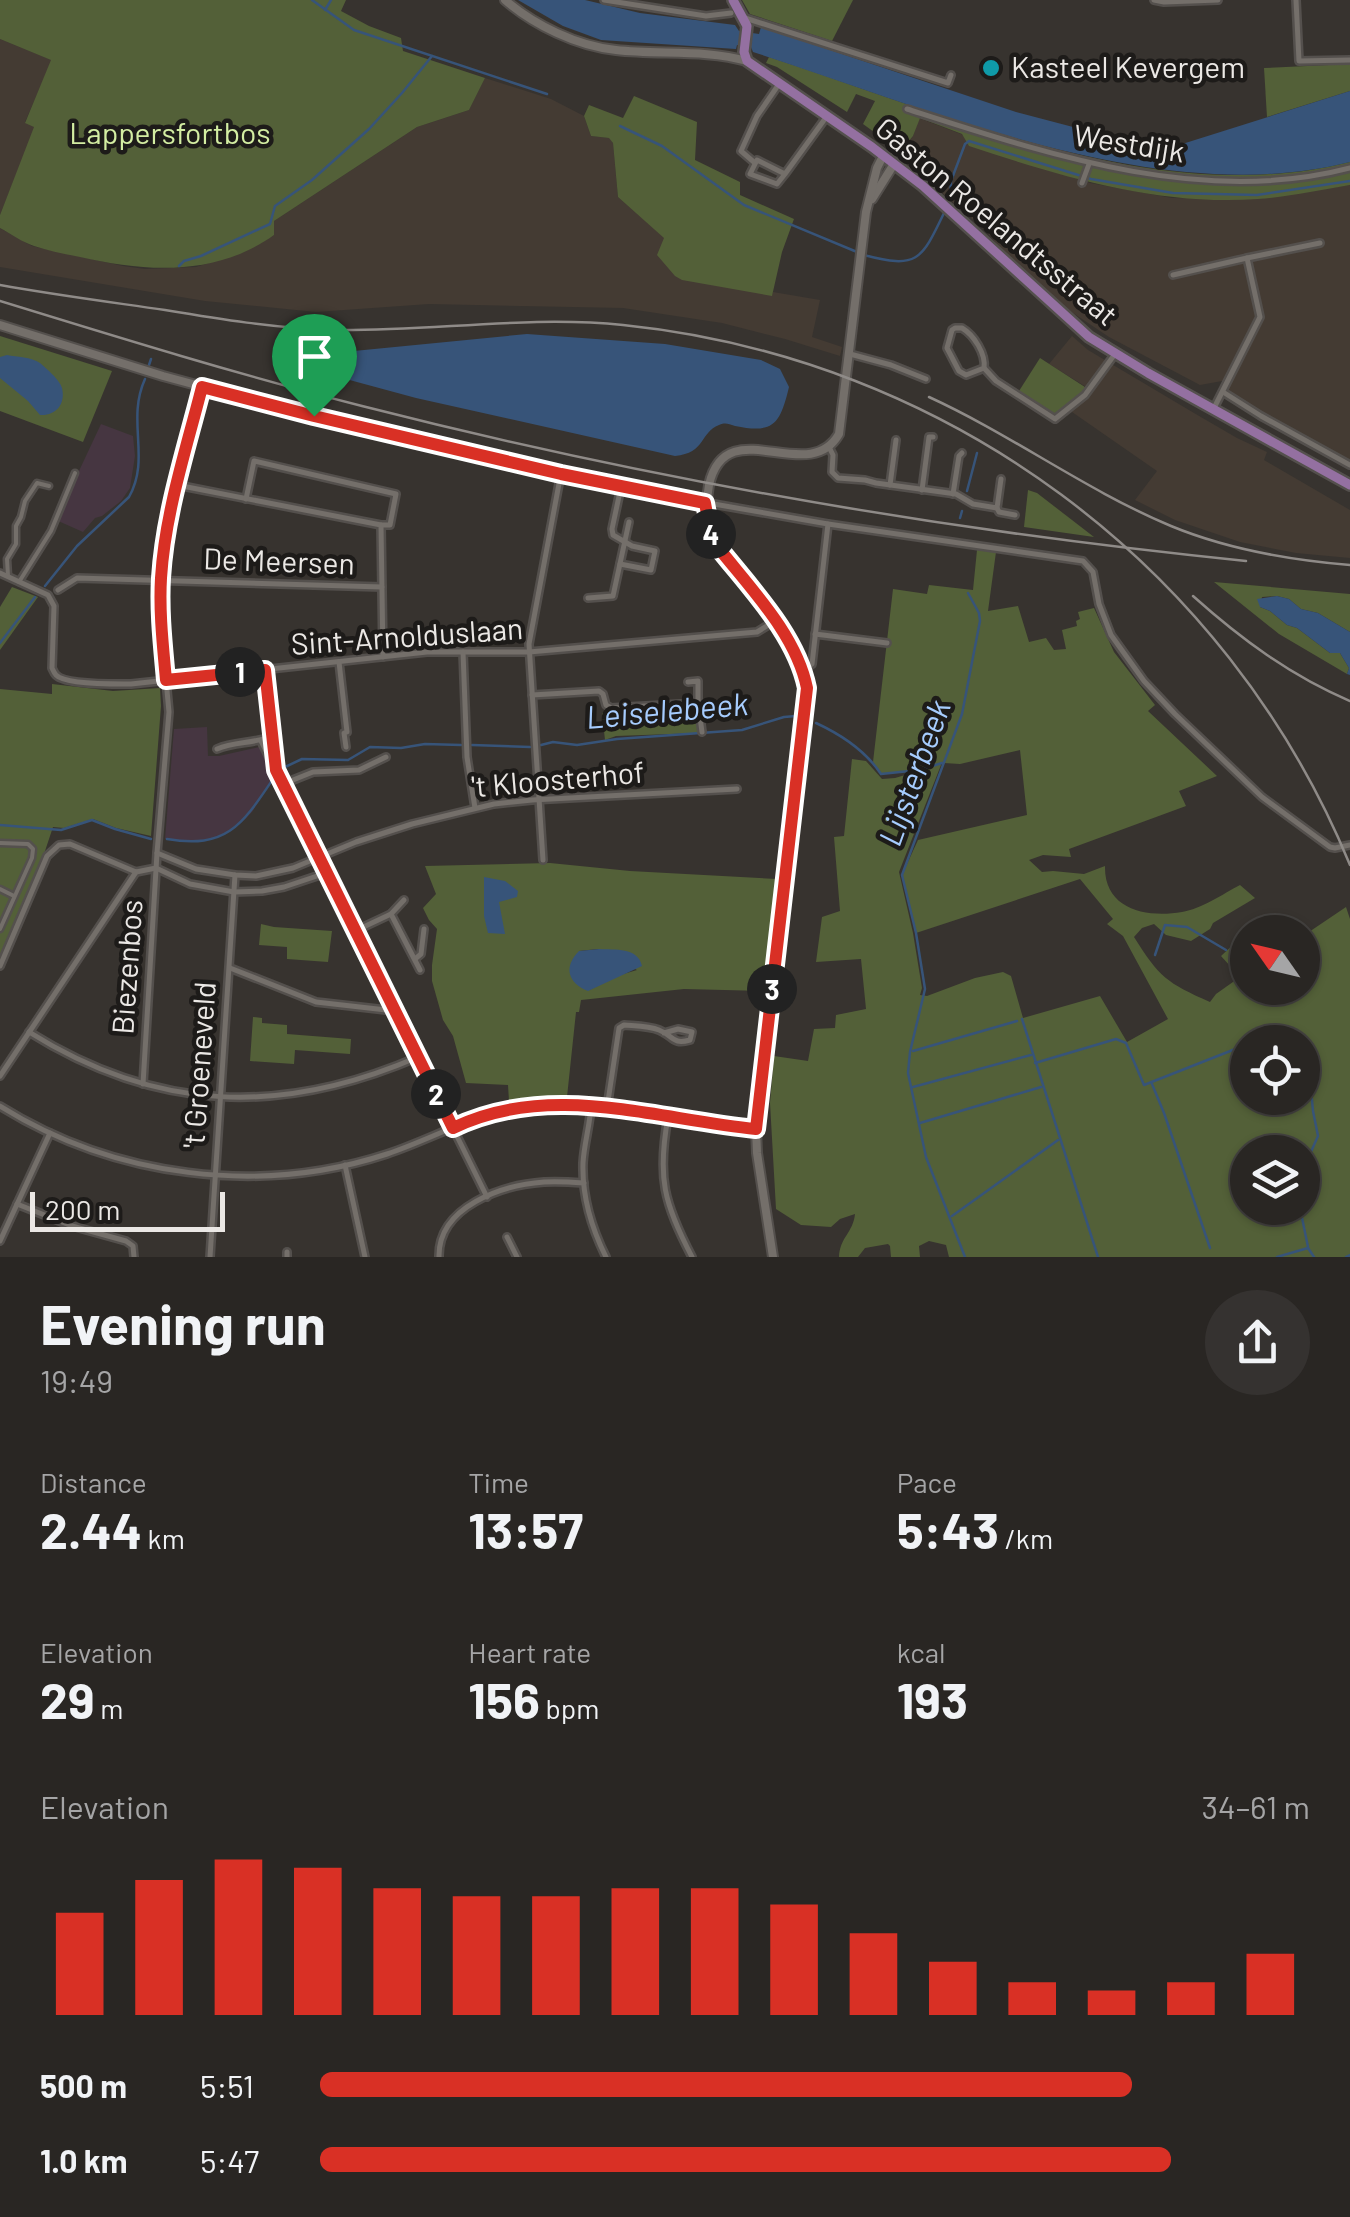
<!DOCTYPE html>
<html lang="en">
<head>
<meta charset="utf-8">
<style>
  body { margin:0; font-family:Barlow,sans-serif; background:#353230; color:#f1f3f6; height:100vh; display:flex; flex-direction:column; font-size:38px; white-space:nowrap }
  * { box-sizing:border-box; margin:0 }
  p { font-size:32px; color:#a5a5a6 }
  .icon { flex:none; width:55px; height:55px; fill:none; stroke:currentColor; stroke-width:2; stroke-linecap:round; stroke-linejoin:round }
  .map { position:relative; height:1257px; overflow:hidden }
  .drawer { display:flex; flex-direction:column; background:#292623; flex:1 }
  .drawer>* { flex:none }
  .needle { width:65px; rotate:304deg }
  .fabs { position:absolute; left:1230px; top:915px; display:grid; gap:20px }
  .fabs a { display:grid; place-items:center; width:90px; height:90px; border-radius:50%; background:#292623; box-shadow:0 2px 8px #0004,0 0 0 2px #454341; font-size:50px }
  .scale { position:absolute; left:30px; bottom:25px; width:195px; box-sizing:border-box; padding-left:10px; border:5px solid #ebe8e5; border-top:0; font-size:28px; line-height:35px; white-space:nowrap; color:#ebe8e5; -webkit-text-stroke:8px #1d1b19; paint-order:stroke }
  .pin { position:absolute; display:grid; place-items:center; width:85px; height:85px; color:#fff; margin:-102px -42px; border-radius:50% 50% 50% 0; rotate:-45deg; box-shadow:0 0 10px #0007 }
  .pin .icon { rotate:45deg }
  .km { position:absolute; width:50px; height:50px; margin:-25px; border-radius:50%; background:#222; color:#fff; font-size:28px; line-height:50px; text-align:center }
  .round { display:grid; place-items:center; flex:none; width:105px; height:105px; border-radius:52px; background:#353230 }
  .head { display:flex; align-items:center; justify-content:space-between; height:170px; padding:0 40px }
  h1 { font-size:55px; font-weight:700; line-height:75px }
  .stats { display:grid; grid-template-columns:repeat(3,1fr); gap:15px; height:170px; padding:10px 40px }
  .stats div { display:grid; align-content:center }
  .stats b { font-size:50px; font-weight:700 }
  .stats small { font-size:28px; font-weight:400 }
  .stats p { font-size:28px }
  .chart { height:280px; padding:20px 40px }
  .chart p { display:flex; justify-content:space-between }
  .chart svg { width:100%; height:180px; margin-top:10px; stroke:#d93025; stroke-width:6 }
  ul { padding:0 40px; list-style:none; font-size:32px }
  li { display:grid; grid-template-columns:160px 120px 1fr; align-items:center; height:75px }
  li i { height:25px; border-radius:12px; background:#d93025 }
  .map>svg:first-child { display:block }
  .built { fill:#443b33 }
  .education { fill:#463641 }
  .green { fill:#536038; fill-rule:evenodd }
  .water { fill:#375479 }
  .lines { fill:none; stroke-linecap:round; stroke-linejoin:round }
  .stream { stroke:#375479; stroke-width:2.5 }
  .pedestrian-casing { stroke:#54504d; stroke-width:9 }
  .minor-casing { stroke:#54504d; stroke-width:10 }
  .tertiary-casing { stroke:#54504d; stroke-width:12 }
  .secondary-casing { stroke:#54504d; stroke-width:12 }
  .primary-casing { stroke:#54504d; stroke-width:14 }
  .pedestrian { stroke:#746f6a; stroke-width:4 }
  .minor { stroke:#746f6a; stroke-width:5 }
  .tertiary { stroke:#746f6a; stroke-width:8 }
  .secondary { stroke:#746f6a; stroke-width:8 }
  .primary { stroke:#9470a1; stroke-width:9 }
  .rail { stroke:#8f8b88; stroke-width:2.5 }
  .route-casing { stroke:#fff; stroke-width:20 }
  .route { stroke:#d93025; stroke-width:12 }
  .culture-dot { fill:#0f9aa8; stroke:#1d1b19; stroke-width:4 }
  .labels { text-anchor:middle; stroke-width:9; stroke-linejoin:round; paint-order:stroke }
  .poi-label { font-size:30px; fill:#ebe8e5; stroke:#1d1b19; text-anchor:start }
  .park-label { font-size:30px; fill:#d3eda2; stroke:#1d1b19 }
  .street-label { font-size:30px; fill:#ebe8e5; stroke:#1d1b19 }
  .water-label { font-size:32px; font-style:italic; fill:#a6ccfe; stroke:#1d1b19 }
</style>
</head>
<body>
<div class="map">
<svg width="1350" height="1257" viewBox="0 0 1350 1257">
  <rect width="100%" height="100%" fill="#37332f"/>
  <g class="built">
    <polygon points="0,39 52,60 25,122 35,127 0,215"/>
    <polygon points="485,78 551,99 584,116 591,136 610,138 613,143 618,197 665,238 772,295 773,292 820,300 812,337 842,347 840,356 785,339 722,323 623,308 429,304 316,312 205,301 0,267 0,228 32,246 123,266 145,269 196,267 244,252 274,235 274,221 417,127 469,110"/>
    <polygon points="919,118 1090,183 1172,198 1257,199 1350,185 1350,463 1226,391 1222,381 1200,385 1109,337 1067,309 1004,252 986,231 898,154 913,136"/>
    <polygon points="1072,336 1088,350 1194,413 1237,438 1267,452 1264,460 1350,510 1350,558 1296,553 1240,542 1175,520 1135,500 1157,471 1072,412 1091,390 1049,364"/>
  </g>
  <g class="education">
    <polygon points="101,424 133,436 135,456 130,488 121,501 102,516 95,518 83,532 56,520"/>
    <polygon points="207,727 208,756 219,756 259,747 274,778 252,812 242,822 220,837 188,842 165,839 174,729"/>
  </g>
  <g class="green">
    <path d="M 0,0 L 346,0 L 341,11 L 369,26 L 401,38 L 403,51 L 485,78 L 469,110 L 417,127 L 274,221 L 274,235 C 215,277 146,272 80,257 C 65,254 49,251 34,246 C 22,242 11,234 0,228 L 0,215 L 34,127 L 25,123 L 51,60 L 0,39 Z"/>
    <polygon points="742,0 853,0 832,41 750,14"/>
    <path d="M 769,57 C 947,115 1161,210 1350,162 L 1350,185 C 1320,190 1288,197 1258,199 C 1158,206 1063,177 969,146 L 962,134 L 920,118 L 913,136 L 898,154 L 885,140 L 863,124 L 875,101 L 856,94 L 847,112 L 777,67 L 766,63 Z"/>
    <polygon points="1350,64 1350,91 1267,117 1264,68"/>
    <polygon points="634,96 697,122 695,160 740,182 740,195 794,219 782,252 772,296 682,280 675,276 657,255 664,238 618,197 613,143 609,138 591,136 584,116 589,105 623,118"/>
    <polygon points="0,336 112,371 83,442 0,411"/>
    <polygon points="1040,358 1088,389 1058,414 1053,413 1019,391"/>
    <polygon points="1028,490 1037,493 1094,537 1024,527"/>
    <path d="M 977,550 L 996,552 L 988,611 L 1018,606 L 1029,642 L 1046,638 L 1054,650 L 1066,649 L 1062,630 L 1077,626 L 1076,621 L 1080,619 L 1078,612 L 1094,608 L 1114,652 L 1155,705 L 1148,711 L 1217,776 L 1179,791 L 1186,806 L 1069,849 L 1071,857 L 1043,855 L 1029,860 L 1042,872 L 1053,871 L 1084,874 L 1105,866 C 1104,910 1147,918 1182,912 C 1201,909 1223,894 1240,885 L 1255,898 L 1213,923 L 1210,929 L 1191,941 L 1166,935 L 1154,924 L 1142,928 L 1134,937 C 1159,977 1167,983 1210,1002 L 1216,994 L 1240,977 L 1221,956 L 1235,943 L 1247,945 L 1248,988 L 1302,988 L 1303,936 L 1346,907 L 1350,919 L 1350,1257 L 949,1257 L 946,1245 L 929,1241 L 919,1246 L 920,1257 L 891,1257 L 890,1246 L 888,1244 L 865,1248 L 858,1257 L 839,1257 C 840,1237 853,1233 855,1214 L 840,1219 L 831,1227 L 801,1225 L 776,1209 L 770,1103 L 774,1056 L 808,1061 L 814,1029 L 835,1028 L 836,1015 L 866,1009 L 861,959 L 816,962 L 822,917 L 840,911 L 834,837 L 844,836 L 852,759 L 866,761 L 882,779 L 895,778 L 919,771 L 881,774 L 873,762 L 893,589 L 927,594 L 929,585 L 973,590 ZM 1020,750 L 1027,815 L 918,840 L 902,875 L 916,933 L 1080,879 L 1113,919 L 1107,924 L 1123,936 L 1168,1019 L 1127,1042 L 1100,996 L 1023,1018 L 1011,976 L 1003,972 L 975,978 L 927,996 L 920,995 L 922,988 L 913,933 L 899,872 L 941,765 L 939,765 L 944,763 L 960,764 ZM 1248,1042 L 1302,1042 L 1302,1098 L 1248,1098 ZM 1248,1152 L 1302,1152 L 1302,1208 L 1248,1208 Z"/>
    <polygon points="1214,582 1350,594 1350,632 1318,613 1301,609 1289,599 1277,596 1262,597 1260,607 1270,611 1287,625 1297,628 1330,653 1340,653 1349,668 1347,674 1279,634"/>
    <polygon points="12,587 38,597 0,650 0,607"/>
    <polygon points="52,684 113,691 160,688 161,706 151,836 116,828 93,819 64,828 53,827 43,857 0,958 0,689 52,694"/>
    <polygon points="695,709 699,733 616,736 605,740 602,713 611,713 611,717 606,717 607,729 618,726 641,725 641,715 635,715 634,711 652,710 652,713 646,714 648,724 659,722 660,724 682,724 681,714 676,714 675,710"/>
    <path d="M 550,863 L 630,871 L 776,879 L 764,991 L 684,989 L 581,1000 L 579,1012 L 576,1012 L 567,1097 L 533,1097 L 509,1101 L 508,1085 L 466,1083 L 453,1036 L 443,1020 L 432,981 L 432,965 L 437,929 L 429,920 L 423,908 L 436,894 L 425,866 ZM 598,949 L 637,970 L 620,975 L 589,990 L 579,951 Z"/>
    <polygon points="261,924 274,927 332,931 328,962 287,959 287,947 259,945"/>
    <polygon points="253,1017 262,1018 262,1023 287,1025 287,1034 351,1039 350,1054 295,1050 294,1064 250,1061"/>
  </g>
  <g class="water">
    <path d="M 518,0 L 585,0 L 640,13 L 735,25 L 739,31 L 759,34 L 761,27 L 1016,112 L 1073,127 L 1140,141 L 1179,145 L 1350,91 L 1350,162 C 1160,210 933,110 753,52 L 751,47 L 737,45 L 736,49 L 601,40 L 563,26 Z"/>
    <path d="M 527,334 L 665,344 L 761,360 L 780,369 L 789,387 C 780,424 774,434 735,426 C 728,424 726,422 719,425 C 700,432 706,453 675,456 L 416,398 L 272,359 Z"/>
    <path d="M 7,355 C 17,357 31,357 40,363 C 46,368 60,380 62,388 C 66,405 55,416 40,415 L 28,401 L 0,378 L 0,357 Z"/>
    <polygon points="1277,596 1289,599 1301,609 1318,613 1350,632 1350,675 1347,674 1349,668 1340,653 1330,653 1297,628 1287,625 1270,611 1260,607 1257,599"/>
    <polygon points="484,877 505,881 518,891 517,897 499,902 505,934 488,933 484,916"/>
    <path d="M 599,949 C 615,950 638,947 642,966 L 588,991 C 568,983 563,967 579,951 Z"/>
  </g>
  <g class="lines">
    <g class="stream">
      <polyline points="312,0 354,30 547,94"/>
      <polyline points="325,10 331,0"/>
      <polyline points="620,126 662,146 744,205 857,252"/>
      <polyline points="947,205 950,198 951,181 965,144 969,141 1091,179 1173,193 1257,195 1350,181"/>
      <path d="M 864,255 C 917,269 921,261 944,213"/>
      <polyline points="179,266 184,261 201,256 270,224 275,206 312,180 369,129 402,93 432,56"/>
      <polyline points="149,365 151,359"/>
      <polyline points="967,491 977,453"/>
      <polyline points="960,518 962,511"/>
      <path d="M 45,586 L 77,546 L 129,497 C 151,458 126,421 145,379"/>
      <polyline points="0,643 35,597"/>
      <path d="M 816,723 C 842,735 865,750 881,774 L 919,770 L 942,763"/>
      <polyline points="472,745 530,747"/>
      <polyline points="541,745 553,742 577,745 617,739 742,730 784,717 796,716"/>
      <polyline points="285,767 302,759 348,760 370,747 401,748 425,744 461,745"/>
      <polyline points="0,825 61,830 92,820 115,829 151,839"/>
      <path d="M 167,839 C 227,849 242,825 273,779"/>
      <polyline points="1231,953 1248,959"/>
      <polyline points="1155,955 1165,925 1187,927 1226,950"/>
      <polyline points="1268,988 1273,1002"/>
      <polyline points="1022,1019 1098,1257"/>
      <polyline points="1252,1042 1288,1028 1296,1042"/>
      <polyline points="913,1051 1017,1021"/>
      <polyline points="1302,1058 1310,1079 1313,1111 1318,1136 1302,1172"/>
      <polyline points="1035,1063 1116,1039 1126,1043 1144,1085 1248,1044"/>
      <polyline points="1152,1084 1164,1113 1210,1248"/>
      <polyline points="913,1087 1031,1055"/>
      <polyline points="920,1123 1041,1087"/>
      <polyline points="1300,1208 1308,1247"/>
      <polyline points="952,1216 1058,1140"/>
      <polyline points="965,1257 926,1157 908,1073 910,1052 925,989 916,933 902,875 962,714 980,621 979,613 968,593"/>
      <polyline points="1277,1257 1308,1248 1314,1257"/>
      <polyline points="1346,1257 1350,1255"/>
    </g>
    <defs>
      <g id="pedestrian">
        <polyline points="8,576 7,559 16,544 16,526 21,517 25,501 37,483 49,486"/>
        <polyline points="19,582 51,531 75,473"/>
        <polyline points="0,843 28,844 33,849 32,858 0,929"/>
        <polyline points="0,889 14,896"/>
      </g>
      <g id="minor">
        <polyline points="604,0 706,16 731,13"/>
        <polyline points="1154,0 1164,2 1218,0"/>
        <polyline points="1296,0 1299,61 1350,60"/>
        <polyline points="745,18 948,83 951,75"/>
        <path d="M 907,109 C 1047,154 1202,207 1350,168"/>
        <polyline points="755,163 741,151 757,116 779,84"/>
        <polyline points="785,174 777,184 750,174 757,160 785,174 827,116"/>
        <polyline points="1082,183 1089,164"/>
        <polyline points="1173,275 1247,258"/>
        <path d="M 955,328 L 962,328 C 974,335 986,354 984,368 L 966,375 L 959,371 L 947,348 L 952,330 Z"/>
        <polyline points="850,354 891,365 926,379"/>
        <polyline points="984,368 996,381 1055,419 1085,395 1115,354"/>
        <polyline points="1223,392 1261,416 1350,465"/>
        <polyline points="1214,408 1260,317 1247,258 1320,243"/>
        <polyline points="829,447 833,455 832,472 838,478 865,480 876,483 956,494 973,504 997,508 1001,479"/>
        <polyline points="177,485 381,525 383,657"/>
        <polyline points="890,485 896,440"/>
        <polyline points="922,490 929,437 933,437"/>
        <polyline points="953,494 959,456 962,453"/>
        <polyline points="246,499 254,461 396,494 390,525 381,525"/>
        <polyline points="708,503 828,524 1083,561 1093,572 1099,604 1111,635 1144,681 1175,714 1262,797 1330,847 1335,848 1350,845"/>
        <polyline points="997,508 999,512 1015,515"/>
        <polyline points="620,564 651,570 655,551 632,546 613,535 612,529 621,487"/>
        <path d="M 0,573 L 48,595 L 54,606 L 52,668 C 53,670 54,673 56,675 C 65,685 117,684 131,684 L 427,652 L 529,652 L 757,632 L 775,621"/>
        <polyline points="58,590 77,578 382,587"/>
        <polyline points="588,598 613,596 629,522"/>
        <polyline points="815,634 887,643"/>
        <polyline points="463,652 467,757 475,808"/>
        <polyline points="339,662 347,732 344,733 346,747"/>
        <polyline points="265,670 276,770 487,1197"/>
        <polyline points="803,670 812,664 828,524"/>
        <polyline points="688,682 698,681 698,703 702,732"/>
        <polyline points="532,695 599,691 603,694 606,705 611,708 698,703"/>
        <polyline points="261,741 273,765"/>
        <path d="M 217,749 C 235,741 254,744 272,736"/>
        <polyline points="283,784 313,772 359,770 386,757"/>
        <polyline points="157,853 196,869 235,875 256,876 293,868 356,842 412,824 494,804 532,800 737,789"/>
        <polyline points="543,860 529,644 561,473"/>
        <polyline points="391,914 420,970"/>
        <polyline points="357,930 391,914 404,900"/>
        <polyline points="415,959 421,954 424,929"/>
        <polyline points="0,966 47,856 59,845 70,844 136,872 156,868 190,884 234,892 262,891 284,887 326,873"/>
        <polyline points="230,968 316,1002 395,1011"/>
        <path d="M 29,1032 C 157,1112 281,1116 418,1057"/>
        <polyline points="0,1076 136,872"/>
        <polyline points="143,1084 157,853 169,712 161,627 162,568 172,502 203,387"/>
        <path d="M 0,1106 C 114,1177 259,1196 387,1154 C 435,1138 479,1111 530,1105 C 563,1101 595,1107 628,1111 C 671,1118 713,1125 756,1129"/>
        <path d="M 591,1106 C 590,1125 584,1144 583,1163 C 582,1195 592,1229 606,1257"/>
        <path d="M 607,1108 L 619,1028 L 624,1025 C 635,1026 649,1026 659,1030 C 674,1036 672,1045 690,1040 L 692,1032 L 678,1029 L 664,1033"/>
        <path d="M 668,1117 C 657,1178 664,1203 692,1257"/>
        <polyline points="345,1165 365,1257"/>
        <polyline points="17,1204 72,1226 126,1241 133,1246 134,1257"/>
        <polyline points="507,1237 517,1257"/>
        <polyline points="0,1241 50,1133"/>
        <polyline points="287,1252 287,1257"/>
        <polyline points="210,1257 235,875"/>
        <path d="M 439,1257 C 438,1206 503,1185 544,1182 C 557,1181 571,1182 584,1183"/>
      </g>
      <g id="tertiary">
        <path d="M 505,0 C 534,25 577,46 616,50 C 659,55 705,49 747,61"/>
        <polyline points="0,325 163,376 274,406 561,473 705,503"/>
      </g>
      <g id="secondary">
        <polyline points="872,199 894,164"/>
        <path d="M 773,1257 L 757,1153 L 756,1129 L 807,688 C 796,634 750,588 717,546 C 706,525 705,507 709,485 C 726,409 808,488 839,434 L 866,212 L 877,168 L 883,156"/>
      </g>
      <polyline id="primary" points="733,0 747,26 744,52 747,61 872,147 923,186 1089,337 1148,373 1350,485"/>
    </defs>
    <use href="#pedestrian" class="pedestrian-casing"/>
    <use href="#minor" class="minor-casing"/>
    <use href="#tertiary" class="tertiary-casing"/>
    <use href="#secondary" class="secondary-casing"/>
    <use href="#primary" class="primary-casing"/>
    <use href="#pedestrian" class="pedestrian"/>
    <use href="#minor" class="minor"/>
    <use href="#tertiary" class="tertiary"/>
    <use href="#secondary" class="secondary"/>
    <use href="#primary" class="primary"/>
    <g class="rail">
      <path d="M 0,285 C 55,295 110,302 165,310 C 219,319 274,328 330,330 C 428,332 525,315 623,325 C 946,358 1226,564 1350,865"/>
      <path d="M 0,301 C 120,338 240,375 362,406 C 652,480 948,531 1246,561"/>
      <path d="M 929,397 C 1012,435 1087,491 1171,526 C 1229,550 1289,560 1350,565"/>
      <path d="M 1193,596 C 1241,639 1291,676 1350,701"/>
    </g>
  </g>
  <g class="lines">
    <defs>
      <path id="route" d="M 202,387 L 314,416 L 561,474 L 705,503 L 710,530 L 717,546 C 750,588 796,634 807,688 L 756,1129 C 654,1119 550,1081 453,1128 L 276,770 L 265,670 L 166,680 C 163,646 159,612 161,578 C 165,513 186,450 202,387 Z"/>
    </defs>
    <use href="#route" class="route-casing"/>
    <use href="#route" class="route"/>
  </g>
  <circle class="culture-dot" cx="991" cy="68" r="10"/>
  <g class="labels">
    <g class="poi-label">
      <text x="1011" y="78">Kasteel Kevergem</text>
    </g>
    <g class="park-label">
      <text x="170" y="144">Lappersfortbos</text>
    </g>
    <g class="street-label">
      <text transform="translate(1129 144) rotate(9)" y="10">Westdijk</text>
      <text transform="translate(996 222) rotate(40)" y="10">Gaston Roelandtsstraat</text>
      <text transform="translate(279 562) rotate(2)" y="10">De Meersen</text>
      <text transform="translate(407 637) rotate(-4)" y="10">Sint-Arnolduslaan</text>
      <text transform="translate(558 780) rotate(-5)" y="10">'t Kloosterhof</text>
      <text transform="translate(128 967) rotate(-86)" y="10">Biezenbos</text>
      <text transform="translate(200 1065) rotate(-86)" y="10">'t Groeneveld</text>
    </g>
    <g class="water-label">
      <text transform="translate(667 711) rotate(-5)" y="11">Leiselebeek</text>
      <text transform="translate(915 773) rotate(-70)" y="11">Lijsterbeek</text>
    </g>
  </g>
</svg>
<div class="fabs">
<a><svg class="needle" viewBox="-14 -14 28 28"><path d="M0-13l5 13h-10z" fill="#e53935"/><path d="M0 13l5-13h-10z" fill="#a5a5a6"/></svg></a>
<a><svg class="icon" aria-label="locate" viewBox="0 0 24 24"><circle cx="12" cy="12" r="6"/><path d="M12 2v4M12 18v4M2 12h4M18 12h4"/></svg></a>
<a><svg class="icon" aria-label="layers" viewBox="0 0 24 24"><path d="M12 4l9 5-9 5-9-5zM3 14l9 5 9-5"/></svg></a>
</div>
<div class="scale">200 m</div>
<div class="pin" style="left:314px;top:416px;background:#1e9e55"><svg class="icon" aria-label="arrive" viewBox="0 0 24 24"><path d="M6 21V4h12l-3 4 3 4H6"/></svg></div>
<b class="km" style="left:240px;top:672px">1</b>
<b class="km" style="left:436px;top:1094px">2</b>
<b class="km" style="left:772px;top:989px">3</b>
<b class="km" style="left:711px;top:534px">4</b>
</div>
<section class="drawer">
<div class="head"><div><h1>Evening run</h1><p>19:49</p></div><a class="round"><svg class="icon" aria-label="share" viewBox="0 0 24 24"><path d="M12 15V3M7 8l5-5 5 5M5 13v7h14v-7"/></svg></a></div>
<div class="stats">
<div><p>Distance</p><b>2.44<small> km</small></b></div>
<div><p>Time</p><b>13:57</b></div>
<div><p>Pace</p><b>5:43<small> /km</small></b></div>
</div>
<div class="stats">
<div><p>Elevation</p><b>29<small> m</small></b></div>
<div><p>Heart rate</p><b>156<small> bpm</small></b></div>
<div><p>kcal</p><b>193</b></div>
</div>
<div class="chart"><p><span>Elevation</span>34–61 m</p>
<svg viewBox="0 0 160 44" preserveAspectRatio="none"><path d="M5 44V19M15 44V11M25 44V6M35 44V8M45 44V13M55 44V15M65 44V15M75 44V13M85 44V13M95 44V17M105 44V24M115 44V31M125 44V36M135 44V38M145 44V36M155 44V29"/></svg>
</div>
<ul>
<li><b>500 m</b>5:51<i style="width:82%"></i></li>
<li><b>1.0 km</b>5:47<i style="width:86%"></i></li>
</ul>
</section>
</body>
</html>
